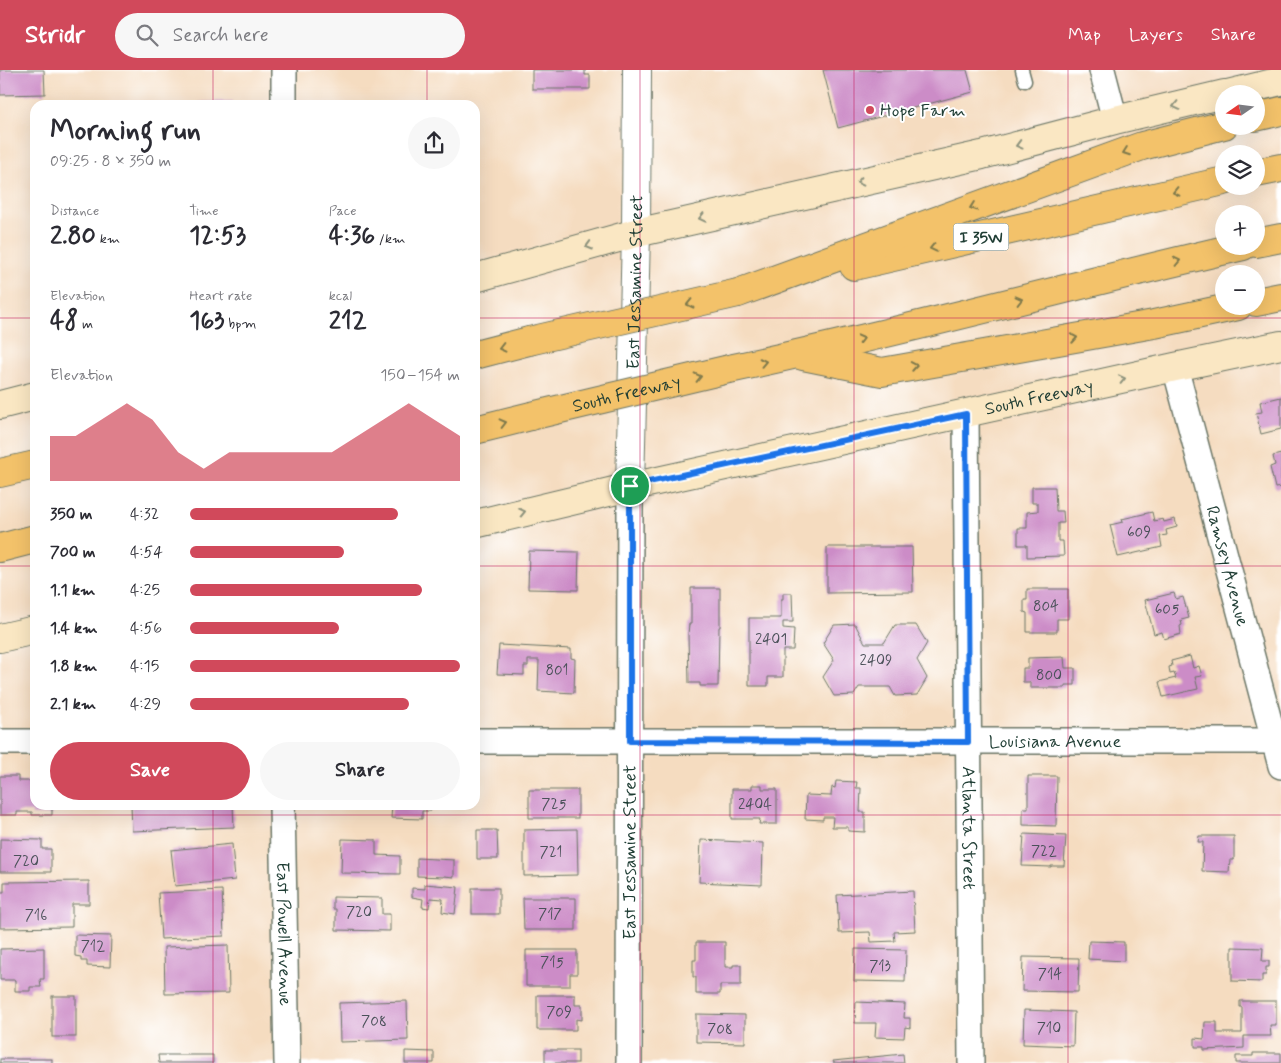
<!DOCTYPE html>
<html lang="en">
<head>
<meta charset="utf-8">
<style>
  body { margin:0; font-family:Mynerve,sans-serif; background:#f7f7f7; color:#2b2b33; height:100vh; display:flex; flex-direction:column; font-size:19px; white-space:nowrap }
  * { box-sizing:border-box; margin:0 }
  p { font-size:16px; color:#7c7c81 }
  .icon { flex:none; width:28px; height:28px; fill:none; stroke:currentColor; stroke-width:2; stroke-linecap:round; stroke-linejoin:round }
  .map { position:relative; flex:1; overflow:hidden }
  .panel { position:absolute; left:30px; top:30px; width:450px; height:710px; display:flex; flex-direction:column; background:#fff; border-radius:15px; box-shadow:0 5px 20px #0002 }
  .panel>* { flex:none }
  .needle { width:32px; rotate:256deg }
  .buttons { position:absolute; left:1215px; top:15px; display:grid; gap:10px }
  .buttons a { display:grid; place-items:center; width:50px; height:50px; border-radius:50%; background:#fff; box-shadow:0 5px 20px #0002; font-size:25px }
  .pin { position:absolute; display:grid; place-items:center; width:42px; height:42px; color:#fff; margin:-21px; border:2px solid #fff; border-radius:50%; box-shadow:0 1px 5px #0007 }
  .round { display:grid; place-items:center; flex:none; width:52px; height:52px; border-radius:26px; background:#f7f7f7 }
  .summary { display:flex; align-items:center; justify-content:space-between; height:85px; padding:0 20px }
  h1 { font-size:28px; font-weight:800; line-height:38px }
  .metrics { display:grid; grid-template-columns:repeat(3,1fr); gap:8px; height:85px; padding:5px 20px }
  .metrics div { display:grid; align-content:center }
  .metrics b { font-size:25px; font-weight:800 }
  .metrics small { font-size:14px; font-weight:400 }
  .metrics p { font-size:14px }
  .chart { height:140px; padding:10px 20px }
  .chart p { display:flex; justify-content:space-between }
  .chart svg { width:100%; height:90px; margin-top:5px; fill:#d1495b; opacity:.7 }
  .primary-button { display:flex; gap:10px; margin-top:auto; padding:10px 20px }
  .primary-button a { flex:1; height:58px; border-radius:30px; background:#d1495b; color:#fff; font-size:20px; font-weight:800; line-height:58px; text-align:center }
  .primary-button a+a { background:#f7f7f7; color:#2b2b33 }
  ul { padding:0 20px; list-style:none; font-size:16px }
  li { display:grid; grid-template-columns:80px 60px 1fr; align-items:center; height:38px }
  li i { height:12px; border-radius:6px; background:#d1495b }
  header { display:flex; align-items:center; gap:30px; box-sizing:border-box; height:70px; padding:0 25px; background:#d1495b; color:#fff }
  header strong { font-size:24px }
  nav { display:flex; gap:28px; margin-inline-start:auto; font-size:18px }
  .search { width:350px; height:45px; background:#f7f7f7; display:flex; align-items:center; gap:12px; box-sizing:border-box; padding:0 18px; border-radius:28px; color:#7c7c81; font-size:19px }
  .map>svg:first-child { display:block }
  .building { fill:#cc8cc7 }
  .lines { fill:none; stroke-linecap:round; stroke-linejoin:round }
  .service-casing { stroke:#6a7565; stroke-width:15 }
  .minor-casing { stroke:#6a7565; stroke-width:28 }
  .tertiary-casing { stroke:#6a7565; stroke-width:30 }
  .secondary-casing { stroke:#6a7565; stroke-width:30 }
  .motorway-casing { stroke:#6a7565; stroke-width:30 }
  .service { stroke:#fff; stroke-width:12 }
  .minor { stroke:#fff; stroke-width:25 }
  .tertiary { stroke:#fff; stroke-width:28 }
  .secondary { stroke:#fae7c3; stroke-width:28 }
  .motorway { stroke:#f3c26a; stroke-width:28 }
  .motorway-bridge-casing { stroke:#6a7565; stroke-width:30; stroke-linecap:butt }
  .motorway-bridge { stroke:#f3c26a; stroke-width:28 }
  .oneway { stroke:#8c927c }
  .oneway2 { stroke:#7e794c }
  .route-casing { stroke:#fff; stroke-width:10 }
  .route { stroke:#1a73e8; stroke-width:6 }
  .grid { fill:none; stroke:#c2185b; stroke-width:1; stroke-opacity:0.55 }
  .poi-dot { fill:#d1495b; stroke:#fff; stroke-width:2 }
  .labels { text-anchor:middle; stroke-width:4; stroke-linejoin:round; paint-order:stroke }
  .number-label { font-size:15px; fill:#4a5159 }
  .shield { fill:#fff; stroke:#627771; stroke-width:1 }
  .shield-label { font-size:16px; font-weight:bold; fill:#1f3d34 }
  .poi-label { font-size:18px; fill:#1f3d34; stroke:#fff; text-anchor:start }
  .street-label { font-size:18px; fill:#1f3d34; stroke:#fff }
</style>
</head>
<body>
<header>
<strong>Stridr</strong>
<div class="search"><svg class="icon" aria-label="search" viewBox="0 0 24 24"><circle cx="10" cy="10" r="6"/><path d="M15 15l6 6"/></svg>Search here</div>
<nav><a>Map</a><a>Layers</a><a>Share</a></nav>
</header>
<div class="map">
<svg width="1281" height="993" viewBox="0 0 1281 993">
  <rect width="100%" height="100%" fill="#fff"/>
  <filter id="ink" filterUnits="userSpaceOnUse"><feTurbulence type="fractalNoise" baseFrequency=".02" numOctaves="2"/><feDisplacementMap in="SourceGraphic" scale="10" xChannelSelector="R" yChannelSelector="G"/><feConvolveMatrix kernelMatrix="1 2 1 2 8 2 1 2 1" color-interpolation-filters="sRGB"/></filter>
  <filter id="wash" filterUnits="userSpaceOnUse"><feTurbulence type="fractalNoise" baseFrequency=".0096" numOctaves="4" result="noise"/><feDisplacementMap in="SourceGraphic" scale="20" xChannelSelector="R" yChannelSelector="G"/><feGaussianBlur stdDeviation="1.12" result="paint"/><feColorMatrix in="noise" values="0 0 0 0 0 0 0 0 0 0 0 0 0 0 0 0 0 1.4 0 .05"/><feComposite in="paint" operator="in"/></filter>
  <g filter="url(#wash)">
    <rect width="100%" height="100%" fill="#f5dcc0"/>
    <g id="blocks">
      <g class="building">
        <polygon points="0,0 44,0 45,24 0,25"/>
        <polygon points="532,0 585,0 585,5 590,5 590,19 532,19"/>
        <polygon points="823,0 967,0 973,22 838,58"/>
        <polygon points="233,31 233,35 199,35 199,32"/>
        <polygon points="1281,327 1281,359 1261,364 1256,343 1262,342 1260,332"/>
        <polygon points="1281,384 1281,417 1275,418 1270,397 1275,395 1273,386"/>
        <polygon points="1032,417 1055,417 1056,441 1063,441 1064,453 1058,453 1058,471 1063,471 1064,486 1027,487 1027,475 1018,475 1018,458 1027,458 1027,442 1038,441 1038,433 1032,433"/>
        <polygon points="1152,442 1154,451 1163,449 1164,452 1175,449 1177,457 1166,460 1167,465 1160,466 1162,477 1118,487 1110,455 1123,452 1122,449"/>
        <polygon points="827,477 912,477 913,522 827,523"/>
        <polygon points="529,481 579,482 578,520 528,519"/>
        <polygon points="691,518 720,518 720,557 719,557 718,616 700,616 700,613 689,613 688,564 689,554 691,554"/>
        <polygon points="1027,519 1068,519 1068,549 1057,549 1057,562 1027,562 1027,543 1024,542 1024,530 1027,530"/>
        <polygon points="783,523 792,523 793,552 783,552 783,558 794,559 793,580 783,580 783,607 768,607 768,616 749,616 749,548 781,548 781,529 783,529"/>
        <polygon points="1174,523 1176,529 1183,527 1189,548 1181,550 1182,555 1180,556 1181,564 1164,569 1162,562 1154,564 1145,530"/>
        <polygon points="855,554 865,573 884,573 895,555 916,555 927,573 917,590 927,608 917,625 895,626 890,617 859,617 854,625 834,626 823,607 834,590 823,573 834,555"/>
        <polygon points="499,575 571,579 571,588 575,589 574,623 538,621 539,590 528,590 528,596 524,596 524,605 497,604"/>
        <polygon points="1190,586 1193,598 1199,596 1202,606 1195,607 1198,619 1163,627 1159,612 1176,608 1174,603 1170,604 1169,597 1172,596 1171,591"/>
        <polygon points="1064,587 1065,598 1075,598 1075,615 1065,615 1065,618 1030,618 1030,612 1023,612 1023,598 1028,598 1028,588"/>
        <polygon points="0,706 18,706 18,711 33,711 33,707 35,707 35,735 52,735 52,745 32,745 32,742 17,742 17,745 0,745"/>
        <polygon points="1028,706 1057,706 1056,756 1023,755 1023,738 1028,738"/>
        <polygon points="836,711 857,712 856,718 861,718 860,742 865,742 865,762 848,761 848,757 832,757 833,747 823,747 823,750 805,749 806,725 831,726 832,717 835,718"/>
        <polygon points="752,715 762,715 762,719 777,719 777,754 759,754 760,749 732,749 732,719 752,719"/>
        <rect x="529" y="720" width="49" height="28"/>
        <polygon points="131,735 233,735 234,757 132,761"/>
        <polygon points="392,735 431,735 431,741 422,741 422,749 391,748"/>
        <polygon points="577,759 578,805 524,806 524,760"/>
        <polygon points="477,760 497,760 498,789 477,789"/>
        <polygon points="1024,764 1066,766 1064,796 1051,796 1051,797 1022,796"/>
        <polygon points="1199,766 1234,766 1234,790 1230,790 1229,802 1202,801 1203,772 1198,772"/>
        <polygon points="0,769 42,770 42,779 51,779 51,802 0,802"/>
        <polygon points="342,769 376,770 376,785 400,786 400,804 341,803"/>
        <polygon points="701,770 763,773 762,815 699,812"/>
        <polygon points="232,774 235,810 175,816 171,780"/>
        <polygon points="417,788 454,790 454,807 444,806 444,807 417,806"/>
        <polygon points="89,811 89,834 72,834 72,857 0,858 0,822 4,822 4,812"/>
        <polygon points="425,814 458,817 455,844 442,842 443,829 430,828 429,838 422,837 423,829 412,827 412,818 425,819"/>
        <rect x="472" y="818" width="27" height="26"/>
        <polygon points="222,820 224,866 161,869 158,823"/>
        <polygon points="913,821 915,861 894,862 895,871 871,872 870,862 839,863 837,825"/>
        <polygon points="333,827 382,828 382,844 390,844 390,861 336,860 336,839 333,839"/>
        <polygon points="523,828 576,828 576,860 524,860"/>
        <polygon points="75,865 111,866 110,897 87,896 87,891 81,891 81,887 75,886"/>
        <polygon points="1089,871 1124,872 1124,891 1088,889"/>
        <polygon points="696,872 725,872 725,897 733,897 733,895 741,895 741,915 720,915 720,924 696,924 696,907 693,907 693,890 696,890"/>
        <polygon points="228,875 229,923 165,924 164,877"/>
        <polygon points="1232,877 1263,878 1262,891 1269,891 1269,897 1266,897 1266,905 1262,905 1262,912 1232,911"/>
        <polygon points="44,878 44,909 40,909 41,917 30,917 30,921 15,921 15,910 0,910 0,879"/>
        <polygon points="855,879 906,880 905,912 854,911"/>
        <polygon points="526,880 577,880 577,904 570,904 570,916 526,916"/>
        <polygon points="1023,887 1079,888 1078,922 1022,921"/>
        <polygon points="537,925 575,925 575,935 582,935 582,950 576,949 576,960 537,960"/>
        <rect x="52" y="926" width="24" height="41"/>
        <polygon points="407,931 408,970 340,972 339,933"/>
        <polygon points="1240,931 1276,931 1276,955 1270,955 1271,966 1244,966 1244,978 1204,980 1204,977 1195,977 1195,968 1204,969 1205,952 1217,952 1217,963 1242,963 1242,937 1240,937"/>
        <polygon points="856,932 905,934 904,948 910,948 910,958 905,957 904,968 875,967 876,953 855,953"/>
        <polygon points="1024,940 1074,942 1073,976 1023,974"/>
        <polygon points="696,944 745,945 745,973 696,972"/>
        <rect x="545" y="980" width="33" height="13"/>
        <polygon points="405,981 434,982 434,993 405,993"/>
        <polygon points="1253,983 1281,983 1281,993 1236,993 1236,986 1253,986"/>
        <polygon points="903,984 904,993 834,993 833,991"/>
        <polygon points="158,985 213,985 213,993 159,993"/>
        <rect x="0" y="989" width="52" height="4"/>
      </g>
    </g>
  </g>
  <g filter="url(#ink)">
    <use href="#blocks" fill-opacity="0" stroke="#6a7565" stroke-width="1"/>
    <g class="lines">
      <defs>
        <polyline id="service" points="1022,0 1025,11"/>
        <g id="minor">
          <polyline points="1102,0 1115,50"/>
          <polyline points="284,35 284,0"/>
          <path id="s1" d="M 1175,297 L 1281,696"/>
          <path id="s2" d="M 966,344 L 971,993"/>
          <path id="s3" d="M 475,671 L 1274,671"/>
          <polyline points="0,672 35,672"/>
          <path id="s4" d="M 282,735 L 287,993"/>
          <path id="s5" d="M 629,993 L 630,417"/>
        </g>
        <g id="tertiary">
          <path id="s6" d="M 630,417 L 636,163 L 637,0"/>
        </g>
        <g id="secondary">
          <polyline points="1227,24 1281,11"/>
          <polyline points="475,208 636,163 982,85 1115,50 1224,24"/>
          <polyline points="0,335 35,326"/>
          <path id="s7" d="M 475,454 L 630,417 L 1175,297 L 1281,275"/>
          <polyline points="0,568 35,560"/>
        </g>
        <g id="motorway">
          <polyline points="1256,47 1281,41"/>
          <polyline points="1256,103 1281,98"/>
          <polyline points="1256,173 1281,168"/>
          <polyline points="854,196 1224,111"/>
          <polyline points="738,223 1142,76 1224,55"/>
          <polyline points="1256,232 1281,227"/>
          <polyline points="475,285 529,271"/>
          <polyline points="803,286 882,302 1154,254 1238,236"/>
          <path d="M 729,299 C 901,263 1071,215 1243,176"/>
          <polyline points="475,360 531,346"/>
          <polyline points="0,403 35,395"/>
          <polyline points="0,478 35,469"/>
        </g>
      </defs>
      <use href="#service" class="service-casing"/>
      <use href="#minor" class="minor-casing"/>
      <use href="#tertiary" class="tertiary-casing"/>
      <use href="#secondary" class="secondary-casing"/>
      <use href="#motorway" class="motorway-casing"/>
      <use href="#service" class="service"/>
      <use href="#minor" class="minor"/>
      <use href="#tertiary" class="tertiary"/>
      <use href="#secondary" class="secondary"/>
      <use href="#motorway" class="motorway"/>
      <defs>
        <g id="motorway-bridge">
          <polyline points="529,271 738,223"/>
          <path id="s8" d="M 531,346 L 729,299"/>
        </g>
      </defs>
      <use href="#motorway-bridge" class="motorway-bridge-casing"/>
      <use href="#motorway-bridge" class="motorway-bridge"/>
    </g>
    <defs><path id="oneway-chevron" d="M-2-3.5L2.5 0L-2 3.5" fill="none" stroke-width="1.6" stroke-linecap="round" stroke-linejoin="round" transform="scale(1.25)"/></defs>
    <g class="oneway">
      <use href="#oneway-chevron" transform="translate(1176 36) rotate(167)"/>
      <use href="#oneway-chevron" transform="translate(1019 75) rotate(165)"/>
      <use href="#oneway-chevron" transform="translate(860 112) rotate(167)"/>
      <use href="#oneway-chevron" transform="translate(702 148) rotate(167)"/>
      <use href="#oneway-chevron" transform="translate(589 176) rotate(164)"/>
      <use href="#oneway-chevron" transform="translate(1122 309) rotate(-13)"/>
      <use href="#oneway-chevron" transform="translate(522 442) rotate(-13)"/>
    </g>
    <g class="oneway2">
      <use href="#oneway-chevron" transform="translate(1126 82) rotate(160)"/>
      <use href="#oneway-chevron" transform="translate(1176 122) rotate(167)"/>
      <use href="#oneway-chevron" transform="translate(973 137) rotate(160)"/>
      <use href="#oneway-chevron" transform="translate(933 178) rotate(167)"/>
      <use href="#oneway-chevron" transform="translate(1177 191) rotate(-13)"/>
      <use href="#oneway-chevron" transform="translate(1019 230) rotate(-14)"/>
      <use href="#oneway-chevron" transform="translate(690 234) rotate(167)"/>
      <use href="#oneway-chevron" transform="translate(1074 268) rotate(-10)"/>
      <use href="#oneway-chevron" transform="translate(861 269) rotate(-14)"/>
      <use href="#oneway-chevron" transform="translate(502 278) rotate(166)"/>
      <use href="#oneway-chevron" transform="translate(763 292) rotate(-12)"/>
      <use href="#oneway-chevron" transform="translate(914 296) rotate(-10)"/>
      <use href="#oneway-chevron" transform="translate(698 307) rotate(-13)"/>
      <use href="#oneway-chevron" transform="translate(503 353) rotate(-14)"/>
    </g>
  </g>
  <g class="lines" filter="url(#ink)">
    <defs>
      <polygon id="route" points="966,344 968,672 630,671 630,416"/>
    </defs>
    <use href="#route" class="route-casing"/>
    <use href="#route" class="route"/>
  </g>
  <path class="grid" d="M 213,0 L 213,35M 427,0 L 427,35M 640,0 L 640,993M 854,0 L 854,993M 1068,0 L 1068,993M 0,248 L 35,248M 475,248 L 1281,248M 0,496 L 35,496M 475,496 L 1281,496M 213,735 L 213,993M 427,735 L 427,993M 0,745 L 1281,745"/>
  <circle class="poi-dot" cx="870" cy="40" r="5"/>
  <g class="labels">
    <g class="number-label">
      <text x="1139" y="467">609</text>
      <text x="1046" y="541">804</text>
      <text x="1167" y="544">605</text>
      <text x="771" y="574">2401</text>
      <text x="876" y="595">2409</text>
      <text x="557" y="605">801</text>
      <text x="1049" y="610">800</text>
      <text x="554" y="739">725</text>
      <text x="755" y="739">2404</text>
      <text x="1044" y="786">722</text>
      <text x="551" y="787">721</text>
      <text x="26" y="796">720</text>
      <text x="359" y="847">720</text>
      <text x="550" y="849">717</text>
      <text x="36" y="850">716</text>
      <text x="93" y="881">712</text>
      <text x="552" y="897">715</text>
      <text x="880" y="901">713</text>
      <text x="1050" y="909">714</text>
      <text x="559" y="947">709</text>
      <text x="374" y="956">708</text>
      <text x="1049" y="963">710</text>
      <text x="720" y="964">708</text>
    </g>
    <rect class="shield" x="953.5" y="153.5" width="55" height="27" rx="4"/>
    <g class="shield-label">
      <text x="981" y="173">I 35W</text>
    </g>
    <g class="poi-label">
      <text x="880" y="46">Hope Farm</text>
    </g>
    <g class="street-label">
      <text dy="6" stroke="none"><textPath href="#s6" startOffset="205">East Jessamine Street</textPath></text>
      <text dy="6" stroke="none"><textPath href="#s8" startOffset="98">South Freeway</textPath></text>
      <text dy="6" stroke="none"><textPath href="#s7" startOffset="578">South Freeway</textPath></text>
      <text dy="6" stroke="none"><textPath href="#s1" startOffset="206">Ramsey Avenue</textPath></text>
      <text dy="6" stroke="none"><textPath href="#s3" startOffset="580">Louisiana Avenue</textPath></text>
      <text dy="6" stroke="none"><textPath href="#s2" startOffset="414">Atlanta Street</textPath></text>
      <text dy="6" stroke="none"><textPath href="#s5" startOffset="211">East Jessamine Street</textPath></text>
      <text dy="6" stroke="none"><textPath href="#s4" startOffset="129">East Powell Avenue</textPath></text>
    </g>
  </g>
</svg>
<div class="buttons">
<a><svg class="needle" viewBox="-14 -14 28 28"><path d="M0-13l5 13h-10z" fill="#e53935"/><path d="M0 13l5-13h-10z" fill="#7c7c81"/></svg></a>
<a><svg class="icon" aria-label="layers" viewBox="0 0 24 24"><path d="M12 4l9 5-9 5-9-5zM3 14l9 5 9-5"/></svg></a>
<a>+</a>
<a>−</a>
</div>
<div class="pin" style="left:630px;top:416px;background:#1e9e55"><svg class="icon" aria-label="arrive" viewBox="0 0 24 24"><path d="M6 21V4h12l-3 4 3 4H6"/></svg></div>
<section class="panel">
<div class="summary"><div><h1>Morning run</h1><p>09:25 · 8 × 350 m</p></div><a class="round"><svg class="icon" aria-label="share" viewBox="0 0 24 24"><path d="M12 15V3M7 8l5-5 5 5M5 13v7h14v-7"/></svg></a></div>
<div class="metrics">
<div><p>Distance</p><b>2.80<small> km</small></b></div>
<div><p>Time</p><b>12:53</b></div>
<div><p>Pace</p><b>4:36<small> /km</small></b></div>
</div>
<div class="metrics">
<div><p>Elevation</p><b>48<small> m</small></b></div>
<div><p>Heart rate</p><b>163<small> bpm</small></b></div>
<div><p>kcal</p><b>212</b></div>
</div>
<div class="chart"><p><span>Elevation</span>150–154 m</p>
<svg viewBox="0 0 160 44" preserveAspectRatio="none"><path d="M0 44V22L10 22L20 14L30 6L40 14L50 30L60 38L70 30L80 30L90 30L100 30L110 30L120 22L130 14L140 6L150 14L160 22V44z"/></svg>
</div>
<ul>
<li><b>350 m</b>4:32<i style="width:77%"></i></li>
<li><b>700 m</b>4:54<i style="width:57%"></i></li>
<li><b>1.1 km</b>4:25<i style="width:86%"></i></li>
<li><b>1.4 km</b>4:56<i style="width:55%"></i></li>
<li><b>1.8 km</b>4:15<i style="width:100%"></i></li>
<li><b>2.1 km</b>4:29<i style="width:81%"></i></li>
</ul>
<div class="primary-button"><a>Save</a><a>Share</a></div>
</section>
</div>
</body>
</html>
